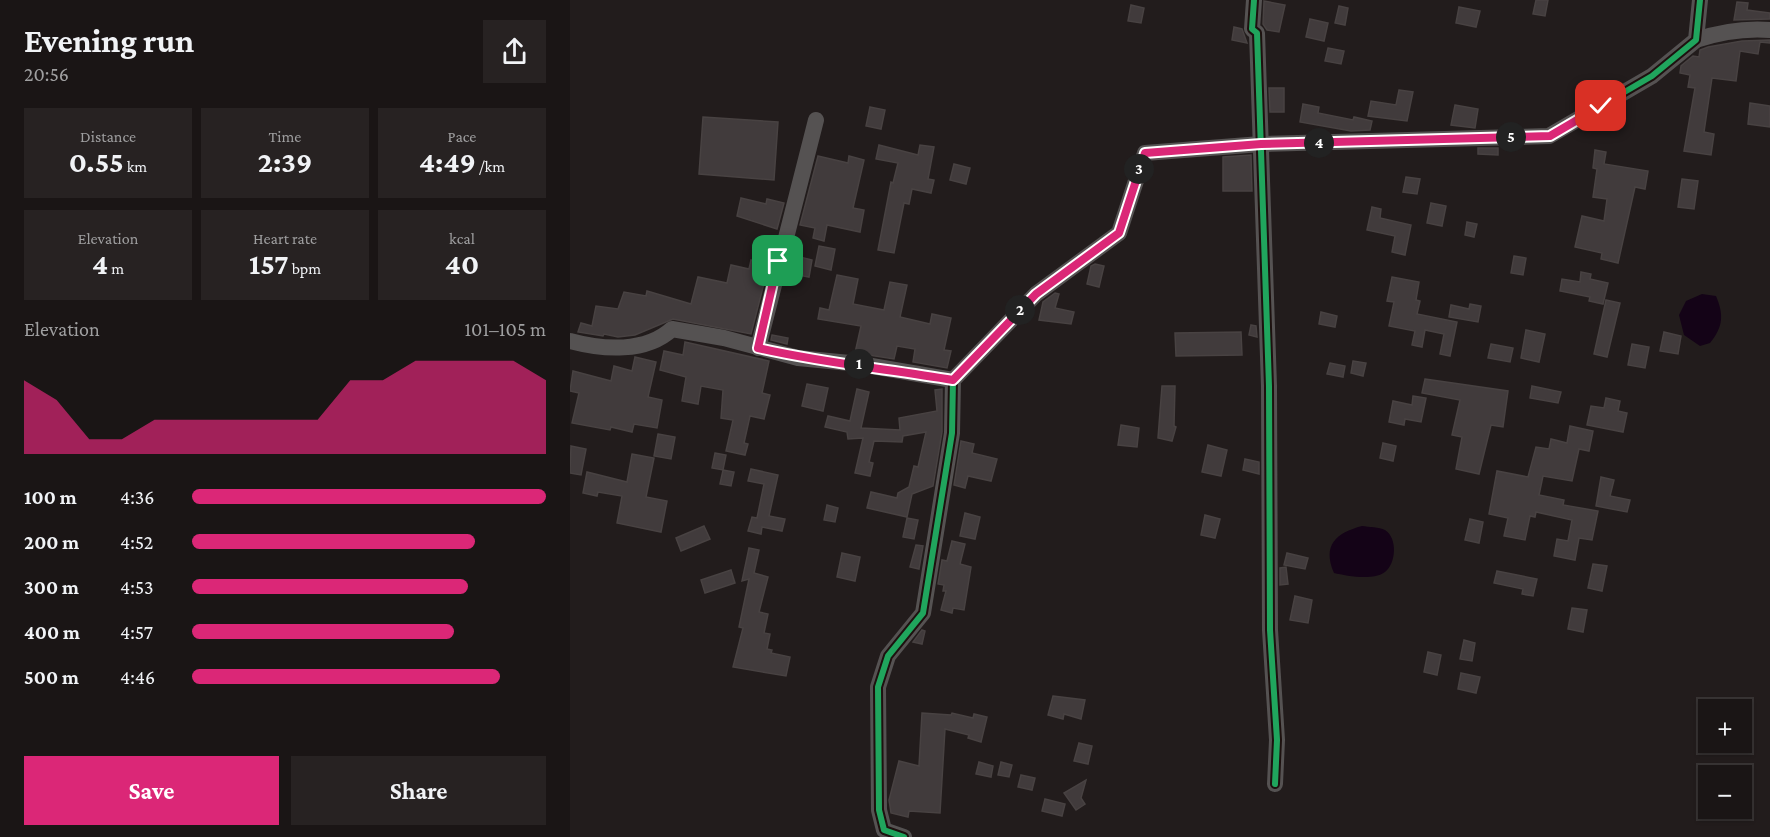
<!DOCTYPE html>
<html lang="en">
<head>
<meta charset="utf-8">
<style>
  body { margin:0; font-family:"Crimson Pro",serif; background:#272222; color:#f1f3f6; height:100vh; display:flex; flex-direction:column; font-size:22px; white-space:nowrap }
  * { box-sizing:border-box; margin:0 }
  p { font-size:20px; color:#9f9fa0 }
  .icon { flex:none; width:33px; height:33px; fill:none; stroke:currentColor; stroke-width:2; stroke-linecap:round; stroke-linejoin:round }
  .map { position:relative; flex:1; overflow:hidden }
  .panel { display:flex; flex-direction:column; background:#1a1515; width:570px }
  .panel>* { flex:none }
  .fabs { position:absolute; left:1128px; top:699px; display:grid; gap:12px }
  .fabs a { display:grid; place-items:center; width:54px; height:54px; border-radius:0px; background:#1a1515; box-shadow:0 2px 4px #0004,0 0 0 2px #383434; font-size:30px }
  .pin { position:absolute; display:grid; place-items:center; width:51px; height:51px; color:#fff; margin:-26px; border-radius:12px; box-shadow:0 3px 9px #0006 }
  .km { position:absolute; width:30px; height:30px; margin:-15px; border-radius:50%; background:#222; color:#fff; font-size:16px; line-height:30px; text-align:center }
  .round { display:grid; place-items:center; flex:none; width:63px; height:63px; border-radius:0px; background:#272222 }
  .head { display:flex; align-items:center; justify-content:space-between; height:102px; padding:0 24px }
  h1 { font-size:33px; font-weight:700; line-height:45px }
  .stats { display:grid; grid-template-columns:repeat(3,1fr); gap:9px; height:102px; padding:6px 24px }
  .stats div { display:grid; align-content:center; border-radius:0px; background:#272222; text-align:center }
  .stats b { font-size:30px; font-weight:700 }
  .stats small { font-size:16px; font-weight:400 }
  .stats p { font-size:16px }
  .chart { height:168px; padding:12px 24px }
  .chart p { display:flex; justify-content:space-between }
  .chart svg { width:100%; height:108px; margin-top:6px; fill:#db2777; opacity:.7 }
  .cta { display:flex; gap:12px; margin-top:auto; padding:12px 24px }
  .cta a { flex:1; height:69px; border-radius:0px; background:#db2777; color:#fff; font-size:24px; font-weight:700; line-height:69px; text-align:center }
  .cta a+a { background:#272222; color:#f1f3f6 }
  ul { padding:0 24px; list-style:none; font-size:20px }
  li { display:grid; grid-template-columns:96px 72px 1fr; align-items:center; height:45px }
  li i { height:15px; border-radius:8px; background:#db2777 }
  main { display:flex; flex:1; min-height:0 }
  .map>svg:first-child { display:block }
  .water { fill:#140317 }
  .building { fill:#413b3c; stroke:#484242; stroke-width:1.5 }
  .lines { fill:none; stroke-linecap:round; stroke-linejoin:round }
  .minor { stroke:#555252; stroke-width:16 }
  .cycleway-casing { stroke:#1d110f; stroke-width:10 }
  .cycleway { stroke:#20a55d; stroke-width:6 }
  .route-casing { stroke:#fff; stroke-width:12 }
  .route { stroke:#db2777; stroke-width:8 }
</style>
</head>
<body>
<main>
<section class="panel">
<div class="head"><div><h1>Evening run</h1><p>20:56</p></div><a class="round"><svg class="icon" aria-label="share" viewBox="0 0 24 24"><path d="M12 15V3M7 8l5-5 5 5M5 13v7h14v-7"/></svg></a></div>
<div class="stats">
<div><p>Distance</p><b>0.55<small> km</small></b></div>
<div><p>Time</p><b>2:39</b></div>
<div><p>Pace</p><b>4:49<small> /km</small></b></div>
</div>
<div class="stats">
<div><p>Elevation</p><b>4<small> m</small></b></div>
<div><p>Heart rate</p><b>157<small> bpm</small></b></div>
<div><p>kcal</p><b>40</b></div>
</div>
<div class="chart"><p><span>Elevation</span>101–105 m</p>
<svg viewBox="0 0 160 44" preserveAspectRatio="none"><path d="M0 44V14L10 22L20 38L30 38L40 30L50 30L60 30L70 30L80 30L90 30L100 14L110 14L120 6L130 6L140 6L150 6L160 14V44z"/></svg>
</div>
<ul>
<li><b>100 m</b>4:36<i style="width:100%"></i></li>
<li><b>200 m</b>4:52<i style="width:80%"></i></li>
<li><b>300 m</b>4:53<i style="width:78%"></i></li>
<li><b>400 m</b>4:57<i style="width:74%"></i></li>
<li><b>500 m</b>4:46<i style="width:87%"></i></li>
</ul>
<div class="cta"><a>Save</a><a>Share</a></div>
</section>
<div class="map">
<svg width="1200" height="837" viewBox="0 0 1200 837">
  <rect width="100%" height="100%" fill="#221c1c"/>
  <g class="water">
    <path d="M 1132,294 L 1146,296 C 1154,315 1153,327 1140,343 L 1130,346 L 1114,335 L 1109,315 L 1116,301 Z"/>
    <path d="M 792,526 C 799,527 809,527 815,530 C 828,538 826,564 815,572 C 803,581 777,576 764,573 C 752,545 766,533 792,526 Z"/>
  </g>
  <g class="building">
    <polygon points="966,0 978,0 975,16 963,14"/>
    <polygon points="694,1 715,5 709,32 697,30 693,24"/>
    <polygon points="1167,2 1178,3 1177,10 1200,13 1200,19 1164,20"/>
    <polygon points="561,5 574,8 571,23 558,21"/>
    <polygon points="769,6 778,8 775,25 765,23"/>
    <polygon points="889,7 910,11 906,27 886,23"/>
    <polygon points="740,19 758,23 754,41 736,37"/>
    <polygon points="664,27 672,29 677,43 662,40"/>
    <polygon points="1200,40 1200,43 1190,42 1188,54 1170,51 1166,81 1142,78 1134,132 1144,134 1141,155 1114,151 1125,88 1118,87 1120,75 1110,73 1111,66 1123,56 1129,57 1130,50 1138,47 1172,41"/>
    <polygon points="758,48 774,51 771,64 755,61"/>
    <polygon points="699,88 714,88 714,112 700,112"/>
    <polygon points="829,90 843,92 837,121 798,116 801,101 826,105"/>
    <polygon points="1180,103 1200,106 1200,127 1178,124"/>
    <polygon points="733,104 749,107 748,113 783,120 784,117 802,121 800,130 781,131 730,122"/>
    <polygon points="885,105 908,109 905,128 881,125"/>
    <polygon points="300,107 315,110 311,129 296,126"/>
    <polygon points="133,117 208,122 204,180 129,174"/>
    <polygon points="309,145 348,155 350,145 364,147 358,179 364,180 361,193 342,189 339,204 334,203 324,253 308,250 321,182 323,183 328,163 306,159"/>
    <polygon points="908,148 928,148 928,155 908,154"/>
    <polygon points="1025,150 1036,152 1034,164 1078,171 1075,189 1065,187 1048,263 1031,259 1032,253 1005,247 1012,216 1034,221 1037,199 1023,197 1027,169 1023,168"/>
    <polygon points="681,155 682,191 653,191 653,157"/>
    <polygon points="248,156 278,163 279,156 294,160 283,208 294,210 290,232 257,225 254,241 243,238 245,228 230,225"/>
    <polygon points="384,164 400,168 396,184 380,180"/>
    <polygon points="836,177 850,179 847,194 833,192"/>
    <polygon points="1112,179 1128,181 1124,209 1108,207"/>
    <polygon points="171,198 196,204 197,199 214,203 207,229 167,216"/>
    <polygon points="861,203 876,206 872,226 857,223"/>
    <polygon points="802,207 811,209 810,218 841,225 835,255 822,252 825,236 797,230"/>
    <polygon points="897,222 907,224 904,237 895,235"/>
    <polygon points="249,246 265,249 261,270 245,266"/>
    <polygon points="226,256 242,260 239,277 223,274"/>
    <polygon points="944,256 956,258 953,275 941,273"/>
    <polygon points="181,260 199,264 181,334 103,319 65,335 48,337 34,334 33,336 8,332 11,323 22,326 26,306 48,309 54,292 76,296 77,291 121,304 128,277 157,283 161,265 179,269"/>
    <polygon points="525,264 534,266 529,287 517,284 521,266"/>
    <polygon points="1011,272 1021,274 1020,279 1038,283 1033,304 1019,301 1020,297 990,291 992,279 1010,282"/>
    <polygon points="267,275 288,279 283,304 314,310 320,282 337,285 330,317 360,324 362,314 381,318 374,350 381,351 377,368 343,362 345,349 327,346 324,359 285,353 291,326 248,319 250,308 259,310"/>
    <polygon points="822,277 849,282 846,300 850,301 847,314 887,322 880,356 870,354 874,334 855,330 852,347 842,345 845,331 819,326 824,302 817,301"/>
    <polygon points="485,293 489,294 485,308 504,312 501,324 469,320 473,302"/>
    <polygon points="1036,300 1050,303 1037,357 1024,354"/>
    <polygon points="900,304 911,306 908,322 879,317 881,305 899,309"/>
    <polygon points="751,312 767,316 765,327 749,324"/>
    <polygon points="681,325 686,326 687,337 679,335"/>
    <polygon points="956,330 975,334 969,362 951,358"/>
    <polygon points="671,332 672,355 606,356 605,333"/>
    <polygon points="1094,332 1111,336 1108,354 1090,351"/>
    <polygon points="202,335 218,338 217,344 201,340"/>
    <polygon points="115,342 199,361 192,393 200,395 194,419 180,416 174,443 178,444 175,455 156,451 163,420 151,418 153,390 131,386 128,404 112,401 116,377 90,370 94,351 113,355"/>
    <polygon points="921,344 943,348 940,362 918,358"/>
    <polygon points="1062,344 1079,347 1075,368 1058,365"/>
    <polygon points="65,357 86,362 78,397 92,400 87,428 64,424 62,432 41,427 40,430 2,423 9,393 0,391 3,371 41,381 44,366 62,371"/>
    <polygon points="783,361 796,363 793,376 781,373"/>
    <polygon points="760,363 775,366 773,377 757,374"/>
    <polygon points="855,379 938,391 933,427 921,425 909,474 886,469 892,437 882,435 890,400 852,393"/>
    <polygon points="237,384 258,388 253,411 232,406"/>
    <polygon points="592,386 605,386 604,426 606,427 602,441 588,438"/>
    <polygon points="962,386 991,392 988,403 960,398"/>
    <polygon points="287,389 299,392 291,428 330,430 329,418 367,411 365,390 372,389 372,432 363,486 342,494 337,517 297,508 301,492 327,498 328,493 339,487 344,466 348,467 356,432 333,436 332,442 304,441 299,462 303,463 300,476 285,473 293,438 278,439 277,432 255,427 258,416 280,421"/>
    <polygon points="843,396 856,398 851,422 835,419 834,425 819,422 823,401 842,405"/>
    <polygon points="1036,398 1050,401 1048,411 1057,413 1053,432 1017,425 1021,406 1034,408"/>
    <polygon points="551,425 569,428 567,447 548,445"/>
    <polygon points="1000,426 1023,431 1019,451 1009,449 1002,481 973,476 969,495 994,500 993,505 1028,511 1022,540 1009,538 1005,560 984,556 987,539 998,541 1002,520 966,512 965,517 960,516 955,540 934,536 938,518 919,514 927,471 958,477 966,447 979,449 981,439 997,443"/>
    <polygon points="88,434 105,437 101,459 84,456"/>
    <polygon points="391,441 404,444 402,453 427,459 421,481 398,476 395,488 384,485"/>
    <polygon points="813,443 826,446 823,461 810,458"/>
    <polygon points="638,445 657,450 651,476 632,472"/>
    <polygon points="1,446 16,449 11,475 0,473"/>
    <polygon points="145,453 156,455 153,470 142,468"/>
    <polygon points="62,454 84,458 76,497 97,501 91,532 47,523 52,496 28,492 27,496 13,493 17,472 57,482"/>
    <polygon points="675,459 689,462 689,474 673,470"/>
    <polygon points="181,469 208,475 199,516 215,519 212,531 192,527 191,534 178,531 182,517 187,518 194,484 178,481"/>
    <polygon points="153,470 164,472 161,486 150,484"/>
    <polygon points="1031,477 1044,480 1040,496 1060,500 1057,512 1026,506"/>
    <polygon points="257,505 268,508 265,522 254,520"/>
    <polygon points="395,513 410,517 405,539 390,536"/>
    <polygon points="635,515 650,519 645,538 631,535"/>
    <polygon points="337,518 348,520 344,539 333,537"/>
    <polygon points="900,519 913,522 909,543 895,540"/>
    <polygon points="134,526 140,539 111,551 106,538"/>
    <polygon points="382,541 395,544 390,564 401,567 394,610 383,608 382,613 371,610 376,591 373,591 374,585 368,584 372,560 377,561"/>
    <polygon points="346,545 353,546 349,569 340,567"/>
    <polygon points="179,548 189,550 184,573 198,577 189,612 198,614 194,633 200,634 197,649 202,650 201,653 220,657 216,676 163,667 173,628 169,627 179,579 172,581"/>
    <polygon points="272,553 290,557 285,581 267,577"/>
    <polygon points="717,553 738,558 735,569 714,565"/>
    <polygon points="1023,564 1037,566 1032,591 1018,588"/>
    <polygon points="716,567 718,584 710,585 710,568"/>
    <polygon points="161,570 165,583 135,593 131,580"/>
    <polygon points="927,571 967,579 963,596 952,594 953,589 924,583"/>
    <polygon points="725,596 742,600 738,623 720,620"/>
    <polygon points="1002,608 1017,610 1013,632 998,629"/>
    <polygon points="352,630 355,631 352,644 343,642"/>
    <polygon points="894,640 905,643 902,661 890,659"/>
    <polygon points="858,652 871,655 867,675 854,672"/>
    <polygon points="891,673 910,677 906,693 888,689"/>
    <polygon points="483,696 515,700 511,719 494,714 493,719 478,715"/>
    <polygon points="352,713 381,715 382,713 403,718 404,714 417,717 411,742 398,738 399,735 375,729 370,813 339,811 338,817 321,813 319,800 329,761 349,766"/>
    <polygon points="509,743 522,746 518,764 504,761"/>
    <polygon points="409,762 423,766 421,777 406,774"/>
    <polygon points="431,762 442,765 439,777 428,775"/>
    <polygon points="451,775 465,778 462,790 448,787"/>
    <polygon points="516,780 511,798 515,804 506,810 494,793"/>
    <polygon points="475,799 495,804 492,816 472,811"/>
  </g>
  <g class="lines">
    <g class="minor">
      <polyline points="684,0 682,29 687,33 699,386 700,630 707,740 705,784"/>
      <path d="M 1126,40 C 1150,32 1174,28 1200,30"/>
      <path d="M 0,341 C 33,350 76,353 102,329 L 154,338 L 228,358 L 290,364 L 383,380"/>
      <polyline points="188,348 246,120"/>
      <polyline points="334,837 314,830 309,810 308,687 318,656 353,613 382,433 383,380 466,294 549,233 575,153 691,144 979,136 1082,76 1126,40 1130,0"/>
    </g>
    <defs>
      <g id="cycleway">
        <polyline points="684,0 682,29 687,33 699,386 700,630 707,740 705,784"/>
        <polyline points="334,837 314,830 309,810 308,687 318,656 353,613 382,433 383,380 466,294 549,233 575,153 691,144 979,136 1082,76 1126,40 1130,0"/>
      </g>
    </defs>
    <use href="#cycleway" class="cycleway-casing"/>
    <use href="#cycleway" class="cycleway"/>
  </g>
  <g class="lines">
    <defs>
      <path id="route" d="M 208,261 L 188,348 C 252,363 318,369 383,380 L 466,294 L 549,233 L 575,153 L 691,144 L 980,136 L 1031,106"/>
    </defs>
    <use href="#route" class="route-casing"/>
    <use href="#route" class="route"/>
  </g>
</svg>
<div class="fabs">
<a>+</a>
<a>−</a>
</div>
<div class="pin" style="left:208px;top:261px;background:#1e9e55"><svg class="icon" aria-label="arrive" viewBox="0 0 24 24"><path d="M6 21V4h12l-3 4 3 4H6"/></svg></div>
<div class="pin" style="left:1031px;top:106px;background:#d93025"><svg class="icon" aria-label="check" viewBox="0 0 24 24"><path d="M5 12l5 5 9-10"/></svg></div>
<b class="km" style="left:289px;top:364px">1</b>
<b class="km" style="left:450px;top:310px">2</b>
<b class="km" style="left:569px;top:169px">3</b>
<b class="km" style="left:749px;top:143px">4</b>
<b class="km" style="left:941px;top:137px">5</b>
</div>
</main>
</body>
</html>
